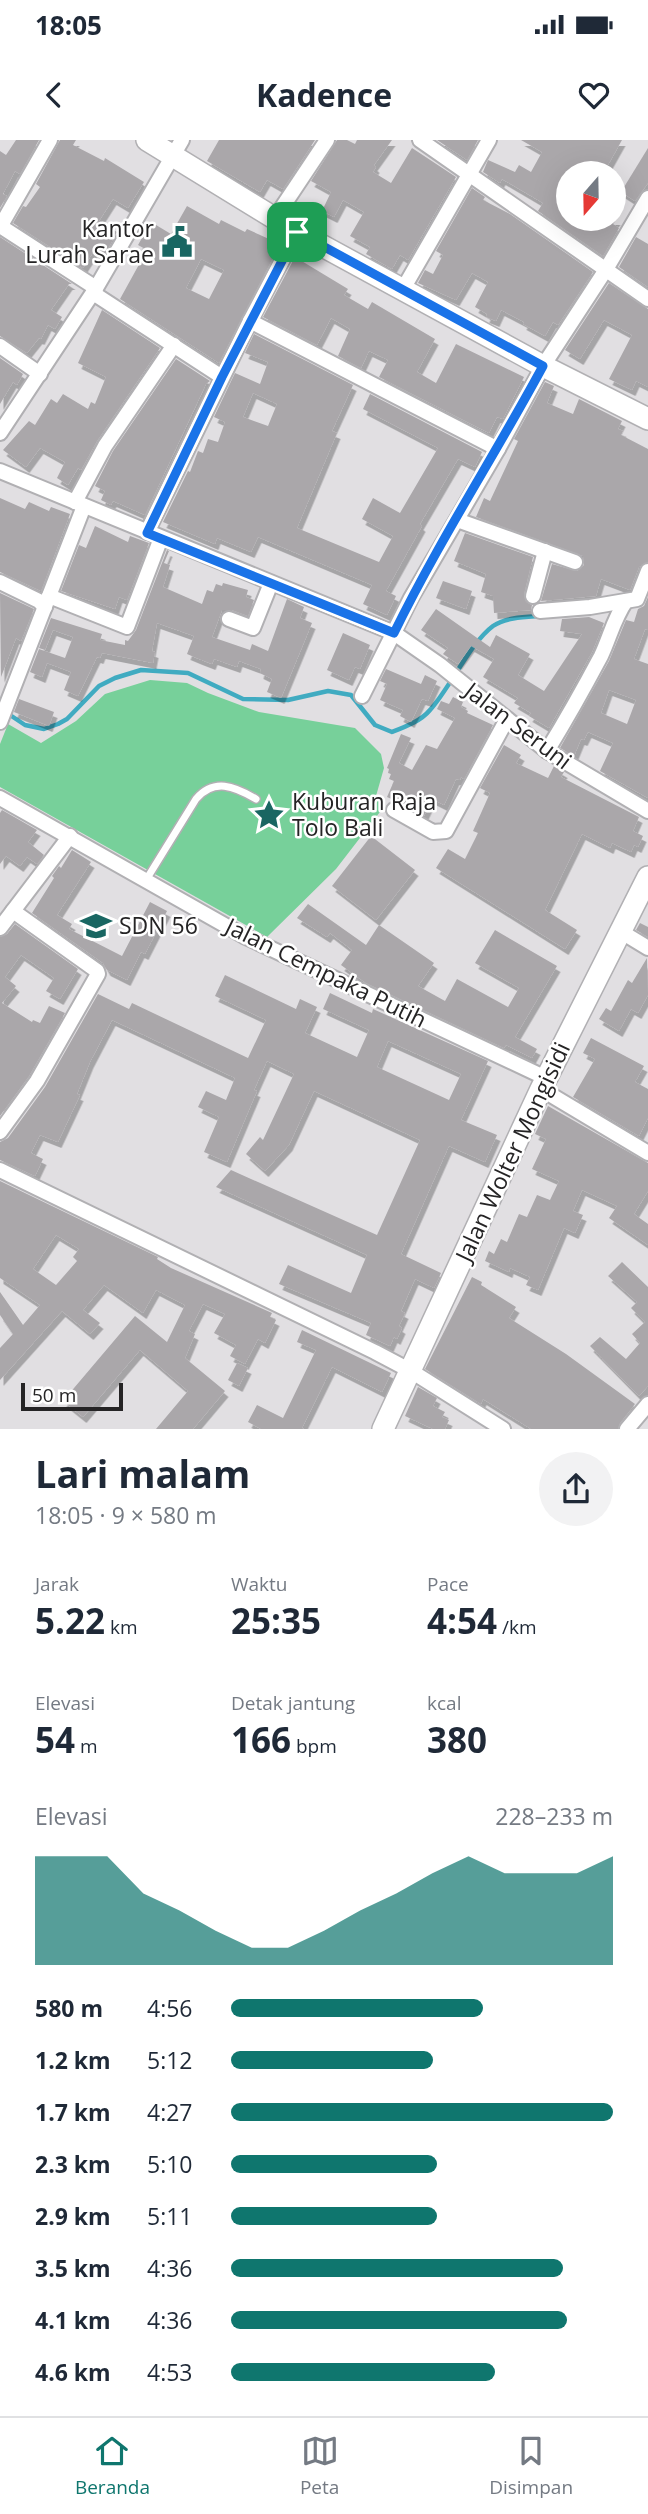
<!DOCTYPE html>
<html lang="id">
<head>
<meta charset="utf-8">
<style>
  body { margin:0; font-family:"Open Sans",sans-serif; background:#f2f2f3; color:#1f2937; height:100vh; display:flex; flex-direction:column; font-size:26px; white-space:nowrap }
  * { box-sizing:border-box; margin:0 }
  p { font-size:23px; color:#747a83 }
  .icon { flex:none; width:38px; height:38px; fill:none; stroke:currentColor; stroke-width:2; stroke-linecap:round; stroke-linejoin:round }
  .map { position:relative; height:1289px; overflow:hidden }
  .sheet { display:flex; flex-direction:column; background:#fff; flex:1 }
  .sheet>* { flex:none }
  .needle { width:46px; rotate:200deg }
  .controls { position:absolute; left:556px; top:21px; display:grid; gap:14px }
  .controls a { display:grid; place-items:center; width:70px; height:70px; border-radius:50%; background:#fff; box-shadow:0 7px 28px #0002; font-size:35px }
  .scale { position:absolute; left:21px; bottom:18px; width:102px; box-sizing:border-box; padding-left:7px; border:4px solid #252425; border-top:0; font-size:19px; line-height:24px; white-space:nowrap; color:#252425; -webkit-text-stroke:5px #fff; paint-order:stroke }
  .pin { position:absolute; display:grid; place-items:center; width:60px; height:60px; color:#fff; margin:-30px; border-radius:14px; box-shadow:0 4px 10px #0006 }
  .round { display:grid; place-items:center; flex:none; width:74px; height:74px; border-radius:37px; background:#f2f2f3 }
  .overview { display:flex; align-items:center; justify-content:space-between; height:119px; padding:0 35px }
  h1 { font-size:38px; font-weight:700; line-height:52px }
  .metrics { display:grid; grid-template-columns:repeat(3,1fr); gap:10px; height:119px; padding:7px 35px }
  .metrics div { display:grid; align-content:center }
  .metrics b { font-size:35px; font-weight:700 }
  .metrics small { font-size:19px; font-weight:400 }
  .metrics p { font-size:19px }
  .chart { height:196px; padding:14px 35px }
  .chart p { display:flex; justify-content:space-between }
  .chart svg { width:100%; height:126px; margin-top:7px; fill:#0f766e; opacity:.7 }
  ul { padding:0 35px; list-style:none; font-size:23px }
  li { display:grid; grid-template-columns:112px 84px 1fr; align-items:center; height:52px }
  li i { height:18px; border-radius:9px; background:#0f766e }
  .status { display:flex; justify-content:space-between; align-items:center; height:49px; padding:0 35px; background:#fff; direction:ltr }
  .status svg { height:19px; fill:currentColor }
  header { display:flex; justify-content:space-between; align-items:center; height:91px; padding:0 35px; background:#fff; font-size:32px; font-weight:700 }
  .dock { display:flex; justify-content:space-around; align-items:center; height:98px; border-top:2px solid #e0e1e3; background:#fff; font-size:19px; color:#747a83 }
  .dock a { display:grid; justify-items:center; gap:4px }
  .dock .selected { color:#0f766e }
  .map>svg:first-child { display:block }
  .green { fill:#77d09a }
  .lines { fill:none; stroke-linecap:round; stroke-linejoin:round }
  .stream { stroke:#40abc1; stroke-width:4.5 }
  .building { fill:#aaa7aa; fill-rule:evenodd; filter:url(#shadow) }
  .lane-casing { stroke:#b1b0b3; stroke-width:10 }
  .street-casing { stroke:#b1b0b3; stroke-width:18 }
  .secondary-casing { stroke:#b1b0b3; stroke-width:24 }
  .lane { stroke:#fff; stroke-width:7 }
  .street { stroke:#fff; stroke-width:14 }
  .secondary { stroke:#fff; stroke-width:21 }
  .route-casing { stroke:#fff; stroke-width:14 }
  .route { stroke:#1a73e8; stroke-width:9 }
  .labels { text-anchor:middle; stroke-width:5; stroke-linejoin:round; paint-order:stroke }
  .poi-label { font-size:23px; fill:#252425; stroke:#fff; text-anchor:start }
  .street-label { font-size:23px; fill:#252425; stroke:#fff }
</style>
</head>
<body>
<div class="status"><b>18:05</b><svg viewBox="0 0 49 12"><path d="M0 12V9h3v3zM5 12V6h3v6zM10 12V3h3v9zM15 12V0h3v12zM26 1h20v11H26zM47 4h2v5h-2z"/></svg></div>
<header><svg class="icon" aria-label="back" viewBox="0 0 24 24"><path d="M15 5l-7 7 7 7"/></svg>Kadence<svg class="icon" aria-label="heart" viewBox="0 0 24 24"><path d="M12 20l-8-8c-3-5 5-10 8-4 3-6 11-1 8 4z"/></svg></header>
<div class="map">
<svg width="648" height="1289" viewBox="0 0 648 1289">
  <defs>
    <filter id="shadow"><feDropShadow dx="3.5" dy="6" stdDeviation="0" flood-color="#0004"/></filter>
  </defs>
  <rect width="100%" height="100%" fill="#e1dfe2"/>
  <polygon class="green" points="150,540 187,543 208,553 259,572 355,588 381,614 384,628 376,656 383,668 336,729 267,797 0,647 0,604 8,584 41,603 76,581 105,554"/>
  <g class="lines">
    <path class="stream" d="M 7,573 L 25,585 L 44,589 L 58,584 L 67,579 L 99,546 L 115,538 L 141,530 L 188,533 L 243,559 L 288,560 L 328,551 L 351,555 L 375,585 L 392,592 C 405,587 421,581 430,570 C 450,548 470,503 493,486 C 506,477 527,477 541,476"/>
  </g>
  <g class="building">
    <polygon points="16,0 39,0 20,34 15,31 3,54 7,56 0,68 0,11 6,15"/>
    <polygon points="60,0 76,0 73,5 104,21 105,18 144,42 128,68 113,59 99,81 117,92 103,118 94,111 83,128 13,83 23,66 26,67 40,47 36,44"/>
    <polygon points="219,0 315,0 283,49 267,40 260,52 207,21"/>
    <polygon points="337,0 347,0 355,4 357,0 392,0 374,25 376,27 373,32 391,43 412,8 456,37 408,120 400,115 392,129 366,114 370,107 350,96 364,72 343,60 334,77 322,71 331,52 311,41"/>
    <polygon points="437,0 478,0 467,20"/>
    <polygon points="521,0 622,0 604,32 596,28 593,33 569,33 569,79 617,79 613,84 619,88 603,116 538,71 543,63 502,39 500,43 483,32 488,20 515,32 519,25 531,32 542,12"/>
    <polygon points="648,8 648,43 635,61 621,52"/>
    <polygon points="472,48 485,57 483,60 510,74 593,132 558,185 553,182 545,196 523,184 524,182 501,170 496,181 486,177 487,174 475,167 488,142 472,133 456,160 418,143 425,130 433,134 443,115 436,111"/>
    <path d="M 187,66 L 219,84 L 221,80 L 245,92 L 247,89 L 280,104 L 219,223 L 120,159 L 147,110 L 138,105 L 151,82 L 171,94 ZM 201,119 L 224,130 L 209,159 L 186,148 Z"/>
    <polygon points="0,97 72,144 69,144 51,170 62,177 55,189 48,185 41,199 39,198 27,213 0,196"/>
    <polygon points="636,97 648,104 648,147 619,127"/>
    <polygon points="295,117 348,149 344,155 368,169 372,162 435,199 417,232 436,243 456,204 524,237 503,279 497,277 489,293 379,237 388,220 369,211 361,228 338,216 350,189 331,178 317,205 263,177"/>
    <polygon points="609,143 648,169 648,247 636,241 632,250 609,239 632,195 604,180 580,219 565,210"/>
    <polygon points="102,170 160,208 97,301 81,330 78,328 68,345 57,338 65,322 40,308 26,327 3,310 29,281 35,285 51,259 57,263 63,254 88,269 91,262 95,264 106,237 78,223"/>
    <path d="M 254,194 L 353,245 L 332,291 L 337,293 L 297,388 L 379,422 L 393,396 L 362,379 L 373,358 L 400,373 L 438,308 L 363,269 L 370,254 L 482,312 L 475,327 L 458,319 L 420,384 L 422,386 L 386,451 L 396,456 L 387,475 L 363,464 L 372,445 L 258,397 L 251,412 L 217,398 L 215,404 L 163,382 L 188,331 L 190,332 L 198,311 L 203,313 L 208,299 L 218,302 L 225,282 L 214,277 L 235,233 L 260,244 L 268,222 L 245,213 ZM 253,253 L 277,264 L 268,286 L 243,277 Z"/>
    <polygon points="0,218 23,234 17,245 13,242 0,264"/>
    <polygon points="176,219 210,241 206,244 145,375 113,361 111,365 101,360 105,351 95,346 113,311"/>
    <polygon points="545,242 554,246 547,263 573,274 579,259 622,281 618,289 623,291 621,295 648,309 648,422 639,427 630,450 601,439 596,456 541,461 552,424 577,431 584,425 583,416 476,377 484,358 490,361 518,301 514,299"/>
    <polygon points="0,358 25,369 29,362 49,371 51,367 70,374 41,451 0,432"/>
    <polygon points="95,386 128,402 130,396 149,403 127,460 119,457 115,469 61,451 79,405 86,408"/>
    <polygon points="465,393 533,417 524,454 526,462 532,465 531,470 494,473 493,456 481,452 486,434 454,421"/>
    <polygon points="167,410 169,411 164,423 170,425 163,447 202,464 207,450 213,452 216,444 222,446 223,443 248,450 246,457 254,460 248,476 232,470 222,470 212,497 250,510 252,504 268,511 287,459 304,467 300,478 312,483 281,558 267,552 272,539 260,533 261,529 239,521 237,527 214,519 212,524 199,519 187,514 194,496 157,483 152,511 155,512 153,523 102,513 100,518 97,517 78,556 64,550 71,532 47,523 42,537 30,532 39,509 65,518 73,497 53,490 45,510 39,508 51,478 102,494 100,500 125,505 125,500 128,501 136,490"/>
    <polygon points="443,441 472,451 466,469 436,458"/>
    <polygon points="0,453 34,469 21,501 16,498 1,537"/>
    <path d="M 648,457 L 648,490 L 645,489 L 634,519 L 648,524 L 648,658 L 600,631 L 613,603 L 588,592 L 584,600 L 581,599 L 574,616 L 560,608 L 609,521 L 626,480 L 634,482 L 638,469 L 644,466 ZM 609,550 L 636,560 L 627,584 L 601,573 Z"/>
    <polygon points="436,469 490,507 496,495 530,514 518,535 544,551 582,494 560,491 562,479 589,477 604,483 592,512 549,588 529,576 531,573 514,563 518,558 483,537 494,519 471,506 458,524 443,514 448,508 421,490"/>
    <polygon points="343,493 370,505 360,529 355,527 349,540 327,530"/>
    <polygon points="386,529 421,544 425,535 437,541 428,561 422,559 411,582 400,576 403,570 380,560 387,544 380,541"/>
    <polygon points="453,557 463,562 461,567 468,571 467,573 493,585 464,639 461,637 460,640 456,639 444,665 432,659 424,676 414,669 387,657 394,641 389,639 391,634 388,633 389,629 387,628 401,594 411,598 399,623 412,630 426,605 437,609 455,578 437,569 441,561 449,564"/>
    <polygon points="19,559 54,572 49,586 14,572"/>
    <polygon points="504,605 521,615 516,623 548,638 554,626 564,632 561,637 639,677 633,691 643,696 638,707 634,705 631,712 612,703 610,708 582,694 545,770 577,790 565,809 436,728 448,709 465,719 478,693 473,691 490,653 480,648"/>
    <polygon points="2,670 37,690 28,702 44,715 37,724 27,717 20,726 6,716 0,724 0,673"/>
    <polygon points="371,696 415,730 376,780 332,746"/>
    <polygon points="72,710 91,722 57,775 72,784 69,789 122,816 150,762 167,771 145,814 141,812 127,840 107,830 103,823 32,773 54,738 52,736 59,726 61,728"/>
    <polygon points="308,764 366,805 379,785 434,823 418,846 445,861 457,839 508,867 519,848 475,823 495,790 557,826 515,897 537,909 532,918 506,905 504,908 366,843 356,836 341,825 352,810 330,793 327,797 297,778"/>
    <polygon points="640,783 648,787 648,797 636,790"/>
    <polygon points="15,784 78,829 60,859 46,851 54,838 21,815 5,837 16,846 2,863 32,882 33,880 40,883 49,866 65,873 29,936 0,976 0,797 7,794"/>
    <polygon points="647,818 648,855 638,873 631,869 619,891 599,879 606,868 611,871 628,840 632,843"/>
    <path d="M 225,835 L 296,869 L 300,859 L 317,867 L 305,893 L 357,917 L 369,890 L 323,869 L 330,853 L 372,873 L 373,869 L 488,921 L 461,980 L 497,995 L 485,1022 L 449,1006 L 448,1008 L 401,1114 L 441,1133 L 434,1148 L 415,1139 L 401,1171 L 405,1173 L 399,1186 L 402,1188 L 397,1199 L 394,1197 L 390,1206 L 366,1195 L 371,1183 L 279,1144 L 288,1125 L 351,1153 L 367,1115 L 216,1047 L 231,1030 L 377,1095 L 420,1000 L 314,951 L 289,1005 L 265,1031 L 246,1014 L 260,997 L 263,1000 L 294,934 L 267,921 L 254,950 L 257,951 L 227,1022 L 204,1012 L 219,977 L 198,967 L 206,951 L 226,960 L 235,938 L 112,880 L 90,922 L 77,954 L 80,955 L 58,1002 L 40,995 L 31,1013 L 43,1019 L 35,1036 L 0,1020 L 0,1002 L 8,998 L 45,947 L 98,854 L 129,869 L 132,863 L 248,918 L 266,880 L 215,856 ZM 388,901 L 461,934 L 449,960 L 377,927 Z"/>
    <polygon points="591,898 644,926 635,942 648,949 648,978 639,996 573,957 595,919 583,913"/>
    <polygon points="548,966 648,1023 648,1051 634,1074 648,1084 648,1105 609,1078 617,1066 582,1050 573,1071 583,1075 575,1093 564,1088 538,1150 526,1145 530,1137 510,1128 509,1132 485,1121 489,1111 494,1114 501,1099 507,1102 519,1074 527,1077 537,1055 550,1060 559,1041 532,1029 546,999 535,994"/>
    <path d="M 0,1041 L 158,1117 L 157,1119 L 171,1128 L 272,1173 L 270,1177 L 276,1180 L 265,1203 L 258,1199 L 245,1224 L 230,1216 L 236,1205 L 214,1193 L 225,1174 L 203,1164 L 189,1191 L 195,1194 L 185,1218 L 225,1251 L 193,1289 L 156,1289 L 188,1251 L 140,1210 L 83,1277 L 63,1261 L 135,1176 L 167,1202 L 185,1165 L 156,1150 L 143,1173 L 104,1145 L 83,1170 L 100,1183 L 90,1194 L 62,1171 L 0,1240 L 0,1208 L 13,1194 L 0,1175 L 0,1152 L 23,1185 L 40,1165 L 0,1138 ZM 56,1095 L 79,1109 L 73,1117 L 77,1121 L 56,1145 L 33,1129 Z"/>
    <polygon points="622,1122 648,1147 648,1246 639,1256 590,1206 600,1197 626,1219 640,1203 632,1194 645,1182 631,1168 637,1162 608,1136"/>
    <polygon points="472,1137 482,1142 481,1145 516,1167 509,1178 566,1214 635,1264 620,1283 618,1289 531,1289 483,1259 481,1264 425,1229"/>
    <polygon points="302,1190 391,1233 382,1252 332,1227 302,1288 304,1289 261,1289 248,1282 257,1265 283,1278 316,1210 297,1202"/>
    <polygon points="237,1223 248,1228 239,1246 228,1240"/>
    <polygon points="418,1247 437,1258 433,1266 445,1272 442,1277 449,1280 445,1289 433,1289 405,1276"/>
  </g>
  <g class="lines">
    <defs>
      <path id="lane" d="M 146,740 L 196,659 C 214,638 234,646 256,659"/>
      <g id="street">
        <polyline points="420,0 648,159"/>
        <polyline points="275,78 327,0"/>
        <polyline points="0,86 96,148"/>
        <polyline points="0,87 50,0"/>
        <polyline points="403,149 489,0"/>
        <polyline points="93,153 222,237"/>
        <polyline points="250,181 498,309"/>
        <polyline points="0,206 40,234"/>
        <polyline points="0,293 96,148 182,0"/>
        <polyline points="0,331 394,493 440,525 547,611 648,671"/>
        <polyline points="75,362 105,306 174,205"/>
        <polyline points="457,380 575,422"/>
        <polyline points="147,392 250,181 297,92"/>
        <polyline points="0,442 39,461 45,467"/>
        <polyline points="49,456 127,487 161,398"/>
        <polyline points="533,456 545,411"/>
        <polyline points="540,471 590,467 637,459 648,431"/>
        <polyline points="229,479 253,488 271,443"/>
        <polyline points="362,556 411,458 498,309 543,226 605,131 648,58"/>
        <polyline points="0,582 84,366"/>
        <path d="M 547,611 C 566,580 584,548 601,516 C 610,497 614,478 626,461"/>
        <polyline points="0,658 244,796 546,938"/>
        <polyline points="394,670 433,692 446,691 507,579"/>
        <polyline points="0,788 70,696"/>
        <polyline points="620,791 648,808"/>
        <polyline points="541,949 648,1013"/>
        <polyline points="0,992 37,941 98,834 97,831 13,771"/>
        <polyline points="0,1030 375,1212 411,1231 503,1289"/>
        <polyline points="627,1289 648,1264"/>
      </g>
      <g id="secondary">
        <polyline points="147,0 297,92 543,226 648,279"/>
        <polyline points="383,1289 541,949 648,737"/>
      </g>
    </defs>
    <use href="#lane" class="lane-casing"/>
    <use href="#street" class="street-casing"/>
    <use href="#secondary" class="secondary-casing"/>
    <use href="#lane" class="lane"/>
    <use href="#street" class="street"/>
    <use href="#secondary" class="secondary"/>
  </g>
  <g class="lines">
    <defs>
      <path id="route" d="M 297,92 L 543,226 C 495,315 439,401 394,493 L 147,393 L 222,237 Z"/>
    </defs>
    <use href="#route" class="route-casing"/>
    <use href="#route" class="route"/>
  </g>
  <defs>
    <symbol id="civic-bare" viewBox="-9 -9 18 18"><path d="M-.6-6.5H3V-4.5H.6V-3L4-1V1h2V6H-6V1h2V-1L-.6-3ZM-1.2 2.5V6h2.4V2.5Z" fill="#196662" stroke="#fff" stroke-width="2.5" paint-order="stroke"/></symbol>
    <symbol id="sight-bare" viewBox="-9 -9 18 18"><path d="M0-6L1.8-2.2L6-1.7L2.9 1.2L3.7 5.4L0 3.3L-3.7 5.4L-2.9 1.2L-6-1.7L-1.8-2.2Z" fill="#196662" stroke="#fff" stroke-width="2.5" paint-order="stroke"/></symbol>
    <symbol id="school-bare" viewBox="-9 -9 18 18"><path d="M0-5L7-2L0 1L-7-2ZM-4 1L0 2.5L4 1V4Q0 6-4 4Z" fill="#196662" stroke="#fff" stroke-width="2.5" paint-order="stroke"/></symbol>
  </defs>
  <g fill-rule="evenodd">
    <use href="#civic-bare" x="155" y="80" width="44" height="44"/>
    <use href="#sight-bare" x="247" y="653" width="44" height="44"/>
    <use href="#school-bare" x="74" y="764" width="44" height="44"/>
  </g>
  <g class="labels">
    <g class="poi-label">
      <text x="154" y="97" text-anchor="end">Kantor<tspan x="154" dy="26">Lurah Sarae</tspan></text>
      <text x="292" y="670">Kuburan Raja<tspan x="292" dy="26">Tolo Bali</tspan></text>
      <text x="119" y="794">SDN 56</text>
    </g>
    <g class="street-label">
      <text transform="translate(518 586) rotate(37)" y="8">Jalan Seruni</text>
      <text transform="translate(326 833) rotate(26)" y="8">Jalan Cempaka Putih</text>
      <text transform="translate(513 1012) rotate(-65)" y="8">Jalan Wolter Mongisidi</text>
    </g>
  </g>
</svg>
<div class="controls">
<a><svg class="needle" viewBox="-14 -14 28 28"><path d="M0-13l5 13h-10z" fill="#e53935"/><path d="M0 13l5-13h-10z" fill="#747a83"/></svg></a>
</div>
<div class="scale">50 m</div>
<div class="pin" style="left:297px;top:92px;background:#1e9e55"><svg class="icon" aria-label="arrive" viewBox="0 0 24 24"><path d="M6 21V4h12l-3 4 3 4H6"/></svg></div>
</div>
<section class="sheet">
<div class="overview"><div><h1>Lari malam</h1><p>18:05 · 9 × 580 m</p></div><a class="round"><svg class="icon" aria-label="share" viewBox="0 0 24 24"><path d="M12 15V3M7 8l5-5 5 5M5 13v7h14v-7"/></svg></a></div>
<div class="metrics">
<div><p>Jarak</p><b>5.22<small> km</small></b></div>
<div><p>Waktu</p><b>25:35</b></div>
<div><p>Pace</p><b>4:54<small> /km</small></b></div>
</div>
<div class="metrics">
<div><p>Elevasi</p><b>54<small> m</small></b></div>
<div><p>Detak jantung</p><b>166<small> bpm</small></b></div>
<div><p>kcal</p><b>380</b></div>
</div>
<div class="chart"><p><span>Elevasi</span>228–233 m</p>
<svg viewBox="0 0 160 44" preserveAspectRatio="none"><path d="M0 44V6L10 6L20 6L30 19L40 25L50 32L60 38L70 38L80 32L90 25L100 19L110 12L120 6L130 12L140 12L150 12L160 6V44z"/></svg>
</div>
<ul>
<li><b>580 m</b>4:56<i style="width:66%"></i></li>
<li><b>1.2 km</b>5:12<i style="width:53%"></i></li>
<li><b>1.7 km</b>4:27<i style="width:100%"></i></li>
<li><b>2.3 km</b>5:10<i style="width:54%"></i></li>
<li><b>2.9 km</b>5:11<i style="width:54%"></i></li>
<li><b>3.5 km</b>4:36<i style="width:87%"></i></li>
<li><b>4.1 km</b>4:36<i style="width:88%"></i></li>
<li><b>4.6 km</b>4:53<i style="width:69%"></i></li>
</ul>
</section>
<nav class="dock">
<a class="selected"><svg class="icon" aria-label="home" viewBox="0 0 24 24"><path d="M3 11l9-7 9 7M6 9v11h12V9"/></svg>Beranda</a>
<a><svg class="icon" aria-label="map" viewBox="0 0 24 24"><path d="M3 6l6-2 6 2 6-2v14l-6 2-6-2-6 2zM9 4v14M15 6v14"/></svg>Peta</a>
<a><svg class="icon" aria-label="saved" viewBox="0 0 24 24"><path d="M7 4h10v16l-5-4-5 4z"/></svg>Disimpan</a>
</nav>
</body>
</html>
